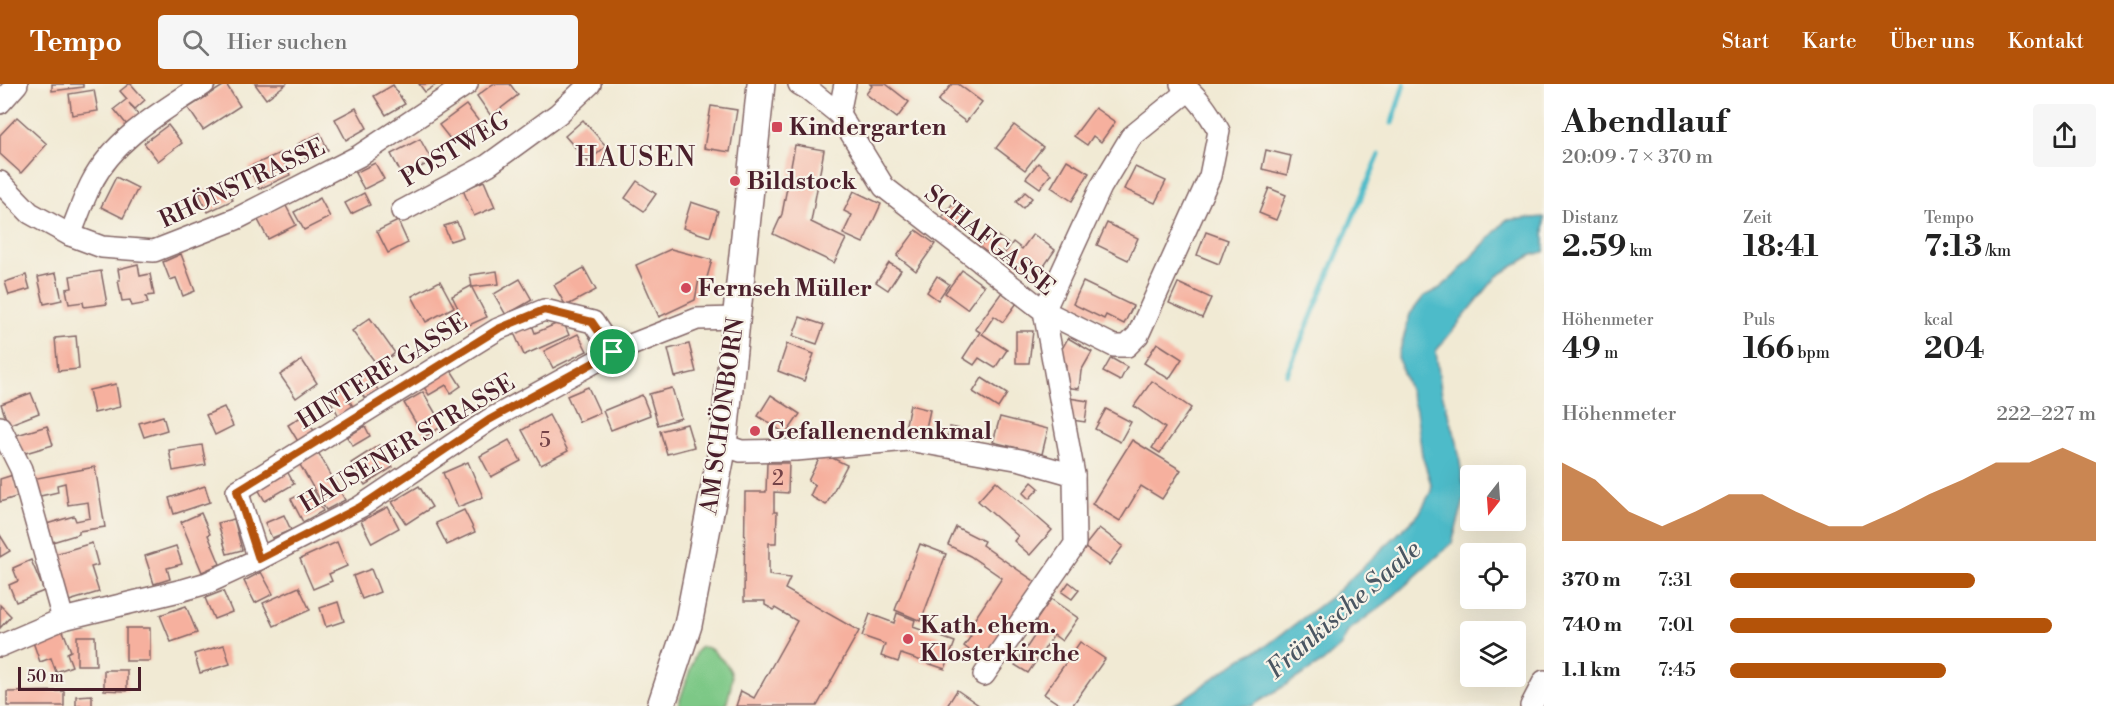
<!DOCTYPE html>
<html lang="de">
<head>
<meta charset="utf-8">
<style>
  body { margin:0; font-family:"Libre Bodoni",serif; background:#f6f6f6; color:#222; height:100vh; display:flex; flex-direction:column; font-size:22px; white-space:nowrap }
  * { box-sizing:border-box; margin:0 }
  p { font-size:20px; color:#767676 }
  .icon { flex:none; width:33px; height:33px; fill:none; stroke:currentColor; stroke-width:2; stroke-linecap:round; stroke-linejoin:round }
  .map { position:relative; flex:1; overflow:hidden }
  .panel { display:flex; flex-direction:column; background:#fff; width:570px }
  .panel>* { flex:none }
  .needle { width:39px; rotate:197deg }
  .controls { position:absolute; left:1460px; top:381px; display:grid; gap:12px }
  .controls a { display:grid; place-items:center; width:66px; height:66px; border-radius:6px; background:#fff; box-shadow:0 6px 24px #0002; font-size:30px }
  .scale { position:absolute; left:18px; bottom:15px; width:123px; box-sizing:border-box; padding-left:6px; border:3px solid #4a1f2b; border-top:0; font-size:16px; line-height:21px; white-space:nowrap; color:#4a1f2b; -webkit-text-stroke:4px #f7f3e8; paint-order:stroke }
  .pin { position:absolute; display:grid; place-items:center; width:51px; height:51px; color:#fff; margin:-26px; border:3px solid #fff; border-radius:50%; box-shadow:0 2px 6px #0007 }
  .round { display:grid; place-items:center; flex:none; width:63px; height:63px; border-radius:6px; background:#f6f6f6 }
  .headline { display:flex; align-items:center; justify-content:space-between; height:102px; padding:0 18px }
  h1 { font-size:33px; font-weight:700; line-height:45px }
  .figures { display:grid; grid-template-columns:repeat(3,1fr); gap:9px; height:102px; padding:6px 18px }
  .figures div { display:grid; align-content:center }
  .figures b { font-size:30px; font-weight:700 }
  .figures small { font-size:16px; font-weight:400 }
  .figures p { font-size:16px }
  .chart { height:168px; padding:12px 18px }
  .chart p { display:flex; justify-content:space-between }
  .chart svg { width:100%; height:108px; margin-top:6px; fill:#b45309; opacity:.7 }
  ul { padding:0 18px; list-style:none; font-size:20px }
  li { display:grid; grid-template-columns:96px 72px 1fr; align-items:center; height:45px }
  li i { height:15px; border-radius:8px; background:#b45309 }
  header { display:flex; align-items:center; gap:36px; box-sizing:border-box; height:84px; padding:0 30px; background:#b45309; color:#fff }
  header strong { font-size:28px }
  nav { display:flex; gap:33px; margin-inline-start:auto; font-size:21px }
  .search { width:420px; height:54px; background:#f6f6f6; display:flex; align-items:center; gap:15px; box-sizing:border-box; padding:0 21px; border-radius:6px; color:#767676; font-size:22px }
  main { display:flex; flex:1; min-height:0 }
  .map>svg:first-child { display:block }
  .green { fill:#7dc886; stroke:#647458; stroke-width:1.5 }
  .water { fill:#4ebbc9; stroke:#4c6d7a; stroke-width:1.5 }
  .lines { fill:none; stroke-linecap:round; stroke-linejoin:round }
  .stream { stroke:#4ebbc9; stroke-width:5 }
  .building { fill:#f6b09e }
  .minor-casing { stroke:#846666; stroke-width:24 }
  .major-casing { stroke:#846666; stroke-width:30 }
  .minor { stroke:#fff; stroke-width:21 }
  .major { stroke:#fff; stroke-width:27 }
  .route-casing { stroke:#fff; stroke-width:12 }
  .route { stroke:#b45309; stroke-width:8 }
  .poi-dot { fill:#d1495b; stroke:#f7f3e8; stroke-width:2 }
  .labels { text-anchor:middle; stroke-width:4.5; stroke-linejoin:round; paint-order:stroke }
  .number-label { font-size:21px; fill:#754348 }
  .poi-label { font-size:24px; font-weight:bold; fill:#4a1f2b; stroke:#f7f3e8; text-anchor:start }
  .street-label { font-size:24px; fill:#4a1f2b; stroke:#f7f3e8 }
  .water-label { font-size:26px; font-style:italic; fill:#4b5662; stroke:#f7f3e8 }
  .quarter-label { font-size:27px; letter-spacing:1.5px; fill:#4a1f2b; stroke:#f7f3e8 }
</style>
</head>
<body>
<header>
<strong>Tempo</strong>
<div class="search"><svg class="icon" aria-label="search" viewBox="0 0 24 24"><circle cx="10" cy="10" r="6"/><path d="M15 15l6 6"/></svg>Hier suchen</div>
<nav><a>Start</a><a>Karte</a><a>Über uns</a><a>Kontakt</a></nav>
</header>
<main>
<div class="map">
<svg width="1544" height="622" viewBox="0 0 1544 622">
  <rect width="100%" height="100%" fill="#f7f3e8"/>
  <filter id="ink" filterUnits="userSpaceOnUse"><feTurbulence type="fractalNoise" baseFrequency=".0167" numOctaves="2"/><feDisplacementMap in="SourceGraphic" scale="12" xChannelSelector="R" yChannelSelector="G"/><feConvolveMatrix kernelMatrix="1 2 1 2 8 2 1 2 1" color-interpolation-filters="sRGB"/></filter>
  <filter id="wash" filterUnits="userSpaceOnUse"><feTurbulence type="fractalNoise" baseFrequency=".008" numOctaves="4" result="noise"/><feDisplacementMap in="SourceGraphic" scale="24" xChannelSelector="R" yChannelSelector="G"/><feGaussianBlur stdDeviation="1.35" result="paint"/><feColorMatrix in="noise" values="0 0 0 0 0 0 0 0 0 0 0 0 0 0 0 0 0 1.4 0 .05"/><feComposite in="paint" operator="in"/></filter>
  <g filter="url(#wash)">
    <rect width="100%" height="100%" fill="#f1ead4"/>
    <path class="green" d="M 701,563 C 709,563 712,565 717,571 C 739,590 732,596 726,622 L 678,622 L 696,568 Z"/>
    <polygon class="water" points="1544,133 1544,168 1532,171 1497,192 1436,267 1441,306 1457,358 1465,413 1452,459 1387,518 1348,547 1341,562 1323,578 1252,622 1170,622 1182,616 1242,574 1266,562 1332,512 1419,430 1431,407 1431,400 1422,371 1416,326 1398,274 1410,230 1424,212 1440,204 1454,192 1506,136"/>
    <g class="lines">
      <g class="stream">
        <polyline points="1392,39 1404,0"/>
        <polyline points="1287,290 1379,71"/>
      </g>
    </g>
    <g id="blocks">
      <g class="building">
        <polygon points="52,0 83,0 83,3 52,7"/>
        <polygon points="129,0 131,0 145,16 135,25 129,19 139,32 127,41 114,25 127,15 120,7"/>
        <polygon points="226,0 240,22 203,46 188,24"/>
        <polygon points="255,0 286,0 266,15"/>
        <polygon points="419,0 437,0 425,8"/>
        <polygon points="493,0 510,0 518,11 491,32 477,12"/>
        <polygon points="870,0 886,0 909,18 897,34 866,10 872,2"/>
        <polygon points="952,0 958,0 982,18 966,38 938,17"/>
        <polygon points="393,1 405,20 386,31 374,12"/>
        <polygon points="94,6 98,27 72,31 69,10"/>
        <polygon points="466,21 481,40 454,60 439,41"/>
        <polygon points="711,22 737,26 730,68 704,64"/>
        <polygon points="356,24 367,44 346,56 335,35"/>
        <polygon points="1095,24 1115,38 1101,58 1093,52 1087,61 1074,52"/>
        <polygon points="17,33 47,60 21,89 0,70 0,51"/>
        <polygon points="583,36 606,62 588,78 565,52"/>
        <polygon points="168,41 182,59 158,77 144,59"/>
        <polygon points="1014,41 1043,63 1025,86 996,64"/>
        <polygon points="320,49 328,66 307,77 298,60"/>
        <polygon points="420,55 432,77 403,93 391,70"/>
        <polygon points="795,61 824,66 811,138 846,155 834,179 773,150 782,130"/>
        <polygon points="1266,66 1291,72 1287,91 1262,85"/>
        <polygon points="280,69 290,91 259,105 249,83"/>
        <polygon points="1067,76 1089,89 1072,117 1051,103"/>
        <polygon points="375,79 384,95 364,105 355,89"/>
        <polygon points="1038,79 1051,90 1040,104 1026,94"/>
        <polygon points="1135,83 1166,97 1155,119 1124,105"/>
        <polygon points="116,93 138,104 123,134 101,123"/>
        <polygon points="484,97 495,123 474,132 463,106"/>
        <polygon points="637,97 656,110 644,127 625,114"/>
        <polygon points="224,98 233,116 208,128 199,110"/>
        <polygon points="1269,104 1286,111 1276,136 1259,129"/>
        <polygon points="854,107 881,120 863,159 843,150 852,131 844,127"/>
        <polygon points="1025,108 1032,114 1023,124 1016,118"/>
        <polygon points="364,109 370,121 351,130 345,119"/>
        <polygon points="320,114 330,133 304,146 294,128"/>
        <polygon points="691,118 718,127 710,153 683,144"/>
        <polygon points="285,120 296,141 268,155 257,134"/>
        <polygon points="952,120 967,132 953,151 938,139"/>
        <polygon points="398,137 408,159 388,169 377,147"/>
        <polygon points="457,138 463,153 450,157 444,142"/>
        <polygon points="1107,139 1138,154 1128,176 1097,161"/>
        <polygon points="916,146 935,160 916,187 897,172"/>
        <polygon points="991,147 1008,160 992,181 975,168"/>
        <polygon points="1206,148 1228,156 1219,180 1197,171"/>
        <polygon points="1033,150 1055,166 1038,191 1020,178 1016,184 1002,173 1013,158 1022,165"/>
        <polygon points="671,165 712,176 706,197 699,195 695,216 659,233 636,181"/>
        <polygon points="181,170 195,207 183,212 176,194 170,196 163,178"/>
        <polygon points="889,179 901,186 888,206 876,198"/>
        <polygon points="138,180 140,192 150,190 154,211 146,212 148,219 132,222 130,216 122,217 118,196 120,196 118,185"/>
        <polygon points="584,184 596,206 566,222 554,201"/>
        <polygon points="962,186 984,202 967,225 945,209"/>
        <polygon points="101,187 107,220 84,223 83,218 69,220 66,205 72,204 70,192"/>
        <polygon points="497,187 499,200 472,203 470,191"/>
        <polygon points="56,189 62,216 44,220 38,193"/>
        <polygon points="26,191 30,205 9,211 5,198"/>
        <polygon points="937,192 949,200 938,216 927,208"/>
        <polygon points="520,195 532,216 506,231 494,210"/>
        <polygon points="440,197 454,223 426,238 412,212"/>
        <polygon points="1083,198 1133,222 1124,240 1106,231 1104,235 1073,220"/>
        <polygon points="1178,199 1211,214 1202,234 1169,219"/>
        <polygon points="471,202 487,233 467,242 452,212"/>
        <polygon points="1002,208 1017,219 1003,238 994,232 982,250 1007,266 995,284 979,274 974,281 963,274 980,248 975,245"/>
        <polygon points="800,233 824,241 817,260 793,252"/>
        <polygon points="370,234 395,269 378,282 352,247"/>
        <polygon points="563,237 569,251 524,271 514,249 532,241 535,249"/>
        <polygon points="1016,247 1033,247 1029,279 1016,279"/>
        <polygon points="578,250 587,267 553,284 544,267"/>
        <polygon points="76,252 79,285 58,287 55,254"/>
        <polygon points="1068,254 1092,268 1081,287 1079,305 1064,303 1066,279 1057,274"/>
        <polygon points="1157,259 1182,275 1169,295 1144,279"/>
        <polygon points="689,260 696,288 675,293 668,265"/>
        <polygon points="787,260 814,270 804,297 778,287"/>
        <polygon points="1111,274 1127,283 1120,297 1103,288"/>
        <polygon points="302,276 317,299 296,314 280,291"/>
        <polygon points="449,283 461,302 451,309 446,301 429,311 422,300"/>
        <polygon points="367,287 379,308 365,315 353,295"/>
        <polygon points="982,294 1007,310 998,324 973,308"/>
        <polygon points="1152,297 1191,324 1160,369 1152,364 1165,344 1134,322"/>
        <polygon points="116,300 120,323 94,329 89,306"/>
        <polygon points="588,303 600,329 579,338 567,312"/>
        <polygon points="342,304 355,326 340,334 328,312"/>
        <polygon points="672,304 681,334 658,341 649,310"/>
        <polygon points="423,308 443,342 424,353 404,319"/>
        <polygon points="31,309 39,329 8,341 1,320"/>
        <polygon points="642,311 650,331 611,346 603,327"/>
        <polygon points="771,311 800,330 786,350 758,332"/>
        <polygon points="1069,314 1088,317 1085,338 1066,335"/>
        <polygon points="910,321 930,326 924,353 904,349"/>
        <polygon points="224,323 233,342 215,351 206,331"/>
        <polygon points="1106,325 1131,338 1120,358 1095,345"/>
        <polygon points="304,331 316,350 299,359 288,341"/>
        <polygon points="549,331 568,367 541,381 522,346"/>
        <polygon points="163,332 167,346 144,353 139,339"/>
        <polygon points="1000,333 1048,345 1042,370 993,358"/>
        <polygon points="687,340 694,363 667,370 660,347"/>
        <polygon points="47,342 53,361 22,370 17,351"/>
        <polygon points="365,342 370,352 353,362 347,353"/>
        <polygon points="950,343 972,347 969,362 948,357"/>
        <polygon points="509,356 521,377 491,393 480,372"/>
        <polygon points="1132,356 1181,386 1162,415 1141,402 1120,437 1092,420"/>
        <polygon points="202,361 206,381 173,387 169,366"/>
        <polygon points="379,361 393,383 365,401 351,379"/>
        <polygon points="318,368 345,416 326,426 299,379"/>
        <polygon points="822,369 847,381 826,421 810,412 815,401 808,397"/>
        <polygon points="468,378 483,413 458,423 443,389"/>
        <polygon points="767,379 789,379 788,409 774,408 774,428 777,428 776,459 769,459 769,491 790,494 785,505 859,547 817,622 736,622 741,607 754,614 797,537 775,524 774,526 765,521 765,517 744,517 745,408 766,408"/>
        <polygon points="95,383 105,443 79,447 79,450 49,459 43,441 74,432 76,437 90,434 88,418 68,421 65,399 57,401 58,408 36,413 32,395"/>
        <polygon points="287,387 294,400 265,417 257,403"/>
        <polygon points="13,391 19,412 0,418 0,395"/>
        <polygon points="996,397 1052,446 1030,471 1014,457 1018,452 978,417"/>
        <polygon points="1032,398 1039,404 1029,415 1023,409"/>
        <polygon points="205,402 210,418 174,430 169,414"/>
        <polygon points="419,402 432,423 406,440 392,418"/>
        <polygon points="312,405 323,427 303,438 291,415"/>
        <polygon points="388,423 399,444 372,459 361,437"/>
        <polygon points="464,426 475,448 447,461 436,439"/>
        <polygon points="201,429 210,450 208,451 220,480 202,488 181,438"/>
        <polygon points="284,431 291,446 272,454 265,439"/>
        <polygon points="234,435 242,466 227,470 218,439"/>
        <polygon points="956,443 984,457 982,461 1037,499 983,576 964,562 971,552 966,548 1002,494 970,472 948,461"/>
        <polygon points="1099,444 1123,462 1109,481 1084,463"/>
        <polygon points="0,451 10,467 0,473"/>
        <polygon points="337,458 347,482 329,490 332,497 313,505 300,475"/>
        <polygon points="92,459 98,481 91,483 99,508 69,517 55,470"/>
        <polygon points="920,460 946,470 921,537 895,526"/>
        <polygon points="176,462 182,480 167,484 170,495 154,500 145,472"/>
        <polygon points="31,476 44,507 16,518 9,501 18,497 13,484"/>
        <polygon points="371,485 380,508 362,515 353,492"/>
        <polygon points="261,488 273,510 255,519 244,497"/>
        <polygon points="1069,498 1079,506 1072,515 1062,508"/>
        <polygon points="299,503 310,526 274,542 263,519"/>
        <polygon points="223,507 232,528 214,535 205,514"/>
        <polygon points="1051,515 1078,534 1062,557 1054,551 1028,589 1015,581 1041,542 1035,538"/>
        <polygon points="338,518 344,537 326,543 320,524"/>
        <polygon points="0,521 11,532 0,544"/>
        <polygon points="186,522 197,549 171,558 160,531"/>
        <polygon points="897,529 915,536 913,543 955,558 945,585 901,570 898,578 881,572 885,560 862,552 870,530 894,539"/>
        <rect x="126" y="544" width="24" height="33"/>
        <polygon points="63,547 71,567 67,569 72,582 56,588 51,574 40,578 33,558"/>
        <polygon points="77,552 95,552 96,581 77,581"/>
        <polygon points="1080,558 1105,575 1072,622 1062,622 1044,610"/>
        <polygon points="224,561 230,580 200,589 194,570"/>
        <polygon points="104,586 127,586 127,607 104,606"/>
        <polygon points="957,606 980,622 947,622"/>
        <polygon points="64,607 64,622 7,622 7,608"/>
        <polygon points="92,611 92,622 76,622 76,612"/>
      </g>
    </g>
  </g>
  <g filter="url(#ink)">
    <use href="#blocks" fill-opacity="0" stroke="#846666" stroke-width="1.5"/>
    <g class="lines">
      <defs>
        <g id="minor">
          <polyline points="799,0 808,5 839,30 884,103 1044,227 1074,391"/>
          <path d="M 1181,0 C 1198,12 1209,29 1219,47 L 1210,92 L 1138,251 L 1127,262 L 1114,262 L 1044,227 L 1101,103 L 1131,53 L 1189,6"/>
          <polyline points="0,19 17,0"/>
          <polyline points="839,30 845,0"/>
          <polyline points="0,98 30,129 70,151 102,163 154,167 236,135 359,72 467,0"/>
          <polyline points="402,127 488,81 558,30 590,0"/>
          <path d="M 70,151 C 77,134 83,116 91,100 C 114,54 163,27 204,0"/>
          <polyline points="0,343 21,385 63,535"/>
          <polyline points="723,361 741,367 796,366 908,356 1021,376 1074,391 1075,460 984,591"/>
          <polyline points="259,475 237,407 498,245 544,226 593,238 613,268"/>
          <polyline points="0,562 63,535 183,506 207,499 259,475 360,423 489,336 613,268 697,235 736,234"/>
          <polyline points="1531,622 1544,597"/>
        </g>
        <polyline id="major" points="661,622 688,541 723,361 761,0"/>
      </defs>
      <use href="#minor" class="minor-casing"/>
      <use href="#major" class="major-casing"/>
      <use href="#minor" class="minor"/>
      <use href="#major" class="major"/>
    </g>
  </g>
  <g class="lines" filter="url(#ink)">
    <defs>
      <polygon id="route" points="544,226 592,238 613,268 489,336 360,423 259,475 237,407 498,245"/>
    </defs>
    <use href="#route" class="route-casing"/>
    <use href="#route" class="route"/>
  </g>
  <g class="poi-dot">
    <rect x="771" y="37" width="12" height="12" rx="3"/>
    <circle cx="735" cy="97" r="6"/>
    <circle cx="686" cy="204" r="6"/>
    <circle cx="755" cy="347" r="6"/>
    <circle cx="908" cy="555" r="6"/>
  </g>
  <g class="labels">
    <g class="number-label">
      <text x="545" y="363">5</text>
      <text x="778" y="401">2</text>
    </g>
    <g class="poi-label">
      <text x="789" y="51">Kindergarten</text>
      <text x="747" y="105">Bildstock</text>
      <text x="698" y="212">Fernseh Müller</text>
      <text x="767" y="355">Gefallenendenkmal</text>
      <text x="920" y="549">Kath. ehem.<tspan x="920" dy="28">Klosterkirche</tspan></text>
    </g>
    <g class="street-label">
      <text transform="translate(455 65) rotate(-31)" y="8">POSTWEG</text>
      <text transform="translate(242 99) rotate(-25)" y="8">RHÖNSTRASSE</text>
      <text transform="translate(990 156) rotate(39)" y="8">SCHAFGASSE</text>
      <text transform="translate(382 287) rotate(-32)" y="8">HINTERE GASSE</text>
      <text transform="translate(722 332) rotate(-82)" y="8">AM SCHÖNBORN</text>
      <text transform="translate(407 359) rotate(-31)" y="8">HAUSENER STRASSE</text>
    </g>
    <g class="water-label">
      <text transform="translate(1343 525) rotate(-41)" y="9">Fränkische Saale</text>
    </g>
    <g class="quarter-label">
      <text x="636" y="82">HAUSEN</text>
    </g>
  </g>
</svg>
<div class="controls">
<a><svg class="needle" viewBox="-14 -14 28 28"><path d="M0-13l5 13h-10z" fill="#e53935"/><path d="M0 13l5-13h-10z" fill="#767676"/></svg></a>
<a><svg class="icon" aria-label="locate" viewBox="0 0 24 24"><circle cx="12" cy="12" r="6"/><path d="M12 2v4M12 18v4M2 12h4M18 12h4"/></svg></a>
<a><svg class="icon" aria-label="layers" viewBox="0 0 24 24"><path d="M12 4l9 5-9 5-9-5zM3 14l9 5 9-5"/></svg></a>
</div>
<div class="scale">50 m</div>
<div class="pin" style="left:613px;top:268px;background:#1e9e55"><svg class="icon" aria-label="arrive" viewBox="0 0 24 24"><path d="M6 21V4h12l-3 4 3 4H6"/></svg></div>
</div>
<section class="panel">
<div class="headline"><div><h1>Abendlauf</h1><p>20:09 · 7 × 370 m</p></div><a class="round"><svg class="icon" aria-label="share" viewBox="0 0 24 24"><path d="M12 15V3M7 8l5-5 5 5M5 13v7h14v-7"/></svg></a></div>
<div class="figures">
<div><p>Distanz</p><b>2.59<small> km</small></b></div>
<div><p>Zeit</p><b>18:41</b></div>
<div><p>Tempo</p><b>7:13<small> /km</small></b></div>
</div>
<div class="figures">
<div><p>Höhenmeter</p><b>49<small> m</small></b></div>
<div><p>Puls</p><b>166<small> bpm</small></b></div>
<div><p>kcal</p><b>204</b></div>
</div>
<div class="chart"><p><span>Höhenmeter</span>222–227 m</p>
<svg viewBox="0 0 160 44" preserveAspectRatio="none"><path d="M0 44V12L10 19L20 32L30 38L40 32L50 25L60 25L70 32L80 38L90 38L100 32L110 25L120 19L130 12L140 12L150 6L160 12V44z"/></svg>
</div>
<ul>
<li><b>370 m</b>7:31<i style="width:67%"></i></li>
<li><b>740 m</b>7:01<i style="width:88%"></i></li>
<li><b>1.1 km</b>7:45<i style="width:59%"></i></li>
</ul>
</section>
</main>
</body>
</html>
